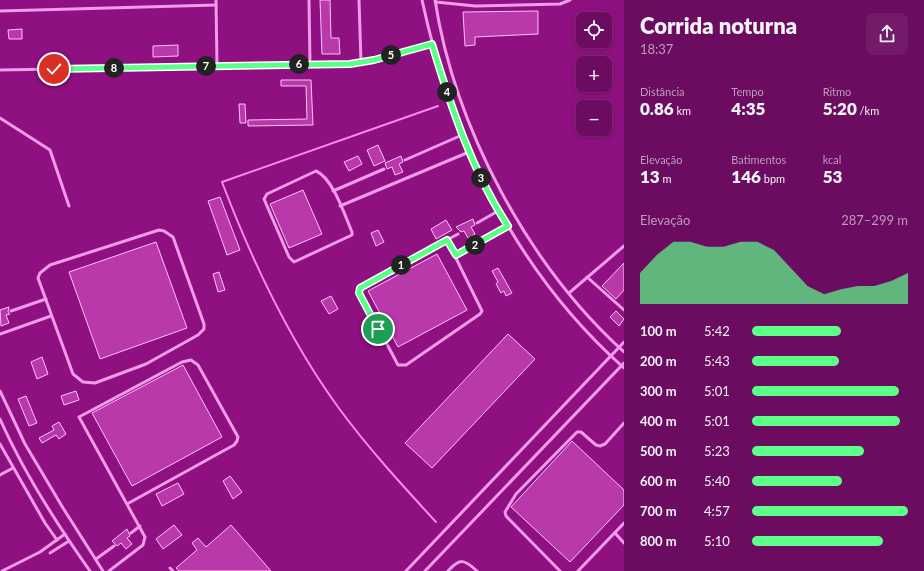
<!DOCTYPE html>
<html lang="pt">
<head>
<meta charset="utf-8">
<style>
  body { margin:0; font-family:Lato,sans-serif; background:#731a69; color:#f1f3f6; height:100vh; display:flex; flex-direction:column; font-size:15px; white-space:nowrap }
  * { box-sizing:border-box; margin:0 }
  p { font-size:13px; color:#be9bbd }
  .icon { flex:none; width:22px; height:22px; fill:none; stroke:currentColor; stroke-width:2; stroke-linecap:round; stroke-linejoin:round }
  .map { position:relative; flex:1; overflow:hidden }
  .sheet { display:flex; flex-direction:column; background:#6b0c60; width:300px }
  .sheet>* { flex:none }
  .controls { position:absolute; left:576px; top:12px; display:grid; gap:8px }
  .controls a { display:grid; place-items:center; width:36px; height:36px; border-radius:8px; background:#6b0c60; box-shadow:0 2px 6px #0003,0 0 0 1px #7e2c75; font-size:20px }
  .pin { position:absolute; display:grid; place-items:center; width:34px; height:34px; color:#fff; margin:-17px; border:2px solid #fff; border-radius:50%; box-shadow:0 1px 4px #0007 }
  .km { position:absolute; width:20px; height:20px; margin:-10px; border-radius:50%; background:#222; color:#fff; font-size:11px; line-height:20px; text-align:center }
  .round { display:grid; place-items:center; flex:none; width:42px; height:42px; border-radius:8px; background:#731a69 }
  .head { display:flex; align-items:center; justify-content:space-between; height:68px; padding:0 16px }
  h1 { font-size:22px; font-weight:800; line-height:30px }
  .figures { display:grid; grid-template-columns:repeat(3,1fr); gap:6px; height:68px; padding:4px 16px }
  .figures div { display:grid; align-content:center }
  .figures b { font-size:17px; font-weight:800 }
  .figures small { font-size:11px; font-weight:400 }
  .figures p { font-size:11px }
  .chart { height:112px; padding:8px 16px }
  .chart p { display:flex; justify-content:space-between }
  .chart svg { width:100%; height:72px; margin-top:4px; fill:#5cff88; opacity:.7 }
  ul { padding:0 16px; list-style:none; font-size:13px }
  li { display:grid; grid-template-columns:64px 48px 1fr; align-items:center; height:30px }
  li i { height:10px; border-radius:5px; background:#5cff88 }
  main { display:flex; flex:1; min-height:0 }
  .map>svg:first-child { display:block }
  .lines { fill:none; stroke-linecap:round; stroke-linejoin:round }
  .stream { stroke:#f68cec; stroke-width:2 }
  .building { fill:#b939ab; stroke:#fdc2f7 }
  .service { stroke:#f39ae9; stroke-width:3 }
  .route-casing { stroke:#fff; stroke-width:8 }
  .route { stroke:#5cff88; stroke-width:5 }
</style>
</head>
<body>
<main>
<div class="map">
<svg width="624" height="571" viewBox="0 0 624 571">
  <rect width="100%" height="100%" fill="#8f1080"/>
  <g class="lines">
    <path class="stream" d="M 436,522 C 402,485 368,448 338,407 C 288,338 252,261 222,182 L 438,106"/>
  </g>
  <g class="building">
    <polygon points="320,0 330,0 331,38 339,38 340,54 322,54"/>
    <polygon points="538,11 538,34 475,37 475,45 465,46 463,12"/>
    <polygon points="22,29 22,39 9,39 8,30"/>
    <polygon points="178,45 178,56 153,57 153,46"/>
    <polygon points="281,80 311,80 313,125 248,126 248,120 307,119 306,86 281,86"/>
    <polygon points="239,104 245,104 246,123 240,123"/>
    <polygon points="378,145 385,161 374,166 367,150"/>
    <polygon points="358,156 362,164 349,171 344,162"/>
    <polygon points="401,156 403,162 399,164 403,172 395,175 392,167 387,169 385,163"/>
    <polygon points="303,190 322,234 289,248 270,204"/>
    <polygon points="220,197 240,250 227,255 208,201"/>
    <polygon points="473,219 475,225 471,227 475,234 468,238 464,231 461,232 456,227"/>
    <polygon points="446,220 452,230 436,239 431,229"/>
    <polygon points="378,230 384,242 376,246 371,233"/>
    <polygon points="156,242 187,328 100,359 69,272"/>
    <polygon points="437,254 467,310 398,347 368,291"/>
    <polygon points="624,263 624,290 616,299 602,286"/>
    <polygon points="498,268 512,293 506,296 504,291 501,293 496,284 498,282 492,271"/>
    <polygon points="219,272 225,290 218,292 213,274"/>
    <polygon points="331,296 338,309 329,314 321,301"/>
    <polygon points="9,307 8,312 10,314 6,315 9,323 1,326 0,310"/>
    <polygon points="616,311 624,319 619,326 610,317"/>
    <polygon points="508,334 535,359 432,468 405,443"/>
    <polygon points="42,357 48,374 37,379 31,362"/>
    <polygon points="183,365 222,437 132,486 92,413"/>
    <polygon points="76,391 79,400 64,405 61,396"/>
    <polygon points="26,396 37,423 29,426 18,399"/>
    <polygon points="59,422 66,434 59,439 56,435 42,443 39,438 54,430 52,426"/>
    <polygon points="572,441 624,490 624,505 570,562 511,507"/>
    <polygon points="230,476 242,492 233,499 223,481"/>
    <polygon points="178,483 184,494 162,506 156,494"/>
    <polygon points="174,525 182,535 163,549 156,539"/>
    <polygon points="231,525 271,571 179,571 176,568 197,550 192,543 198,538 206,547"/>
    <polygon points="127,529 130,536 127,538 132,544 126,549 121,543 117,546 112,541"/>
  </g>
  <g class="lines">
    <g class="service">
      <polyline points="216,0 217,66"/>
      <polyline points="309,0 310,64"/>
      <polyline points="359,0 361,62"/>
      <path d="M 422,0 C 452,140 516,272 624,368"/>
      <path d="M 435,0 C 455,128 528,265 624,352"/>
      <polyline points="436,2 475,6 560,4 570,0"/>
      <polyline points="0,11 216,5"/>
      <polyline points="0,70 350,64 374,60 432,44"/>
      <polyline points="0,118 50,150 69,206"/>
      <polyline points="405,160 462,135"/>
      <path d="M 316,171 C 333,178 345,216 352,232 L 352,235 L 294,262 L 289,257 L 264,199 L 267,194 Z"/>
      <polyline points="333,191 384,169"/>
      <polyline points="340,206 469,152"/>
      <polyline points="477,223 498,211"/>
      <polygon points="159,230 164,231 173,237 204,324 204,329 198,335 146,364 95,383 83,382 73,374 38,278 40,273 50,265"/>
      <polyline points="447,240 482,311 480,314 406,365 398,365 359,291 363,286 458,234"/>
      <polyline points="456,255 508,226"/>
      <polyline points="587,277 624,310"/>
      <polyline points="569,293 624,246"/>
      <polyline points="11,311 46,299"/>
      <polyline points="0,334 51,316"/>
      <polyline points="0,391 25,444 63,508 103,571"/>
      <path d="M 0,419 C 24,473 56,523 90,571"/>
      <polyline points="0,444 45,523 57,540"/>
      <polyline points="0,475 13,468"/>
      <polyline points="131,533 140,526"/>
      <polyline points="615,533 624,543"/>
      <polyline points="50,553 69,541"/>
      <polyline points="96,559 114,546"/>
      <polyline points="170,568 173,571"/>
      <polyline points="2,571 40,552 65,534"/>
      <polyline points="109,571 143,545 145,537 79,417 182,362 191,360 198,365 238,437 237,441 234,445 127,504"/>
      <polyline points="406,571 624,342"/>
      <polyline points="425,571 624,363"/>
      <path d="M 448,571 C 460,558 464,559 477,571"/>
      <polyline points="560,571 506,516 505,512 516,494 577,432 581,432 596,445 600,446 605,444 624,423"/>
      <polyline points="578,571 624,523"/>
    </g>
  </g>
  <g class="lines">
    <defs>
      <path id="route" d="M 54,69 L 350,64 L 374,60 L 432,44 C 451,107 472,171 508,226 L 456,255 L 447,240 L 360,288 L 359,293 L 378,329"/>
    </defs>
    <use href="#route" class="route-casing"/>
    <use href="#route" class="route"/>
  </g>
</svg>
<div class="controls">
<a><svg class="icon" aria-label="locate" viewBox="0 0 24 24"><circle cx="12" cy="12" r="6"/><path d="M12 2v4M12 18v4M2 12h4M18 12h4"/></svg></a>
<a>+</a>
<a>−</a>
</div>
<div class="pin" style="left:378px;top:329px;background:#1e9e55"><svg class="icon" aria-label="arrive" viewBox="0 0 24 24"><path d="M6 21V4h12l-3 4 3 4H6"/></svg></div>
<div class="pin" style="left:54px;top:69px;background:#d93025"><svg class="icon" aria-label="check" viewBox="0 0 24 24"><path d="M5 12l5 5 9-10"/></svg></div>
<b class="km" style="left:401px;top:265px">1</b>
<b class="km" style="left:475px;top:245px">2</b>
<b class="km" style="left:481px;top:178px">3</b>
<b class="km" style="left:447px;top:92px">4</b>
<b class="km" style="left:391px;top:55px">5</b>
<b class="km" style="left:299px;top:64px">6</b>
<b class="km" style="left:206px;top:66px">7</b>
<b class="km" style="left:114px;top:68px">8</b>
</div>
<section class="sheet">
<div class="head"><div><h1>Corrida noturna</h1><p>18:37</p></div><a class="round"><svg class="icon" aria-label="share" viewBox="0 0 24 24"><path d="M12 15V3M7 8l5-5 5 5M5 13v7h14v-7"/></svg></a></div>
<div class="figures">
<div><p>Distância</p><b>0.86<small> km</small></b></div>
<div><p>Tempo</p><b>4:35</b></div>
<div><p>Ritmo</p><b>5:20<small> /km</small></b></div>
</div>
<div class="figures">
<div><p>Elevação</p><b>13<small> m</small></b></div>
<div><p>Batimentos</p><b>146<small> bpm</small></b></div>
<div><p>kcal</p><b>53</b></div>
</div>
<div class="chart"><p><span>Elevação</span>287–299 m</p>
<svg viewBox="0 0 160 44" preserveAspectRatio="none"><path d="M0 44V25L10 14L20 6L30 6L40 9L50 9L60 6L70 6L80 11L90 22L100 33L110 38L120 35L130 33L140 33L150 30L160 25V44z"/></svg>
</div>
<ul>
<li><b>100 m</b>5:42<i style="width:57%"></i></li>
<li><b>200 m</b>5:43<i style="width:56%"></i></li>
<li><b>300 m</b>5:01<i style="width:94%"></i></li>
<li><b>400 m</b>5:01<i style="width:95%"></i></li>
<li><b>500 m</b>5:23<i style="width:72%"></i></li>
<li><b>600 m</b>5:40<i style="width:58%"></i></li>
<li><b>700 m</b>4:57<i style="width:100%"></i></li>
<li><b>800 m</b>5:10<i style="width:84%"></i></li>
</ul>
</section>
</main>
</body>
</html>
